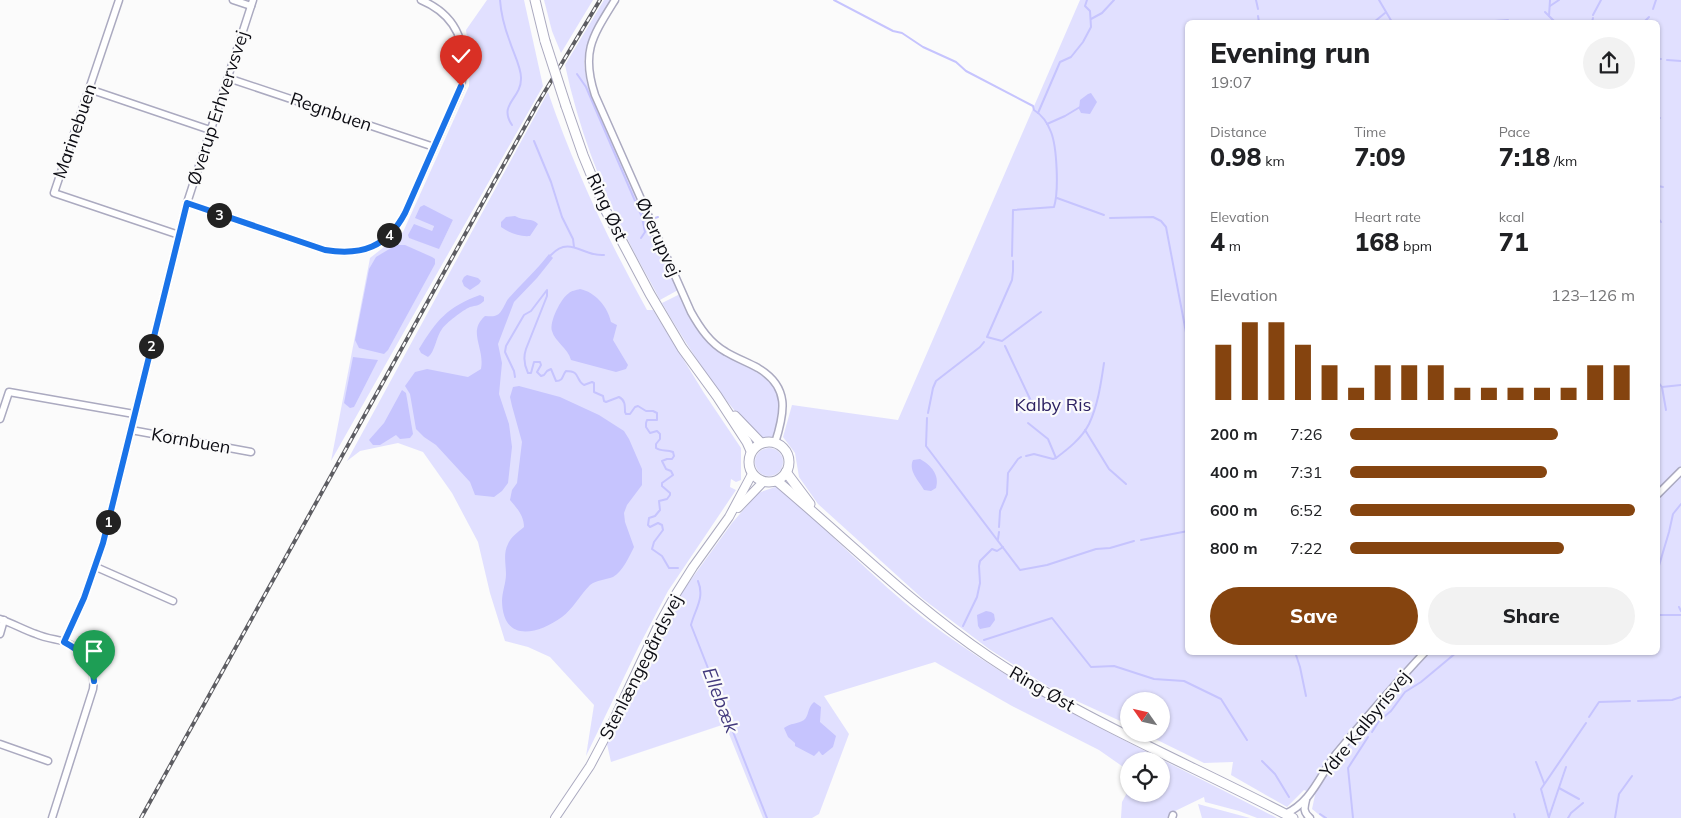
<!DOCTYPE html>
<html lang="en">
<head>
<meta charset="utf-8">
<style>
  body { margin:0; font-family:Mulish,sans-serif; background:#f2f2f2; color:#202124; height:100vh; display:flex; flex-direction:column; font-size:19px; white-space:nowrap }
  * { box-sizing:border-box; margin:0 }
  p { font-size:16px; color:#757577 }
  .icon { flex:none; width:28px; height:28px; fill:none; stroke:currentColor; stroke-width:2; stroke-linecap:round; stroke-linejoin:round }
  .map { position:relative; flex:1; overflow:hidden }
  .details { position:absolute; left:1185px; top:20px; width:475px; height:635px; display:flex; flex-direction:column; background:#fff; border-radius:8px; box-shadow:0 1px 4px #0004 }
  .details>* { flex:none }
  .needle { width:32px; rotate:304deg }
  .tools { position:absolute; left:1120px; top:692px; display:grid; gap:10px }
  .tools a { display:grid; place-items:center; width:50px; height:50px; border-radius:50%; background:#fff; box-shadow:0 1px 4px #0004; font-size:25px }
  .pin { position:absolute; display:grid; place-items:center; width:42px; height:42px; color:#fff; margin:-51px -21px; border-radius:50% 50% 50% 0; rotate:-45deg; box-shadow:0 0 5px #0007 }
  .pin .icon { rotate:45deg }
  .km { position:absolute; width:25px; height:25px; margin:-12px; border-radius:50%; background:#222; color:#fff; font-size:14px; line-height:25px; text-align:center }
  .round { display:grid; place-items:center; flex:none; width:52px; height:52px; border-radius:26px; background:#f2f2f2 }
  .headline { display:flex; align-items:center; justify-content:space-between; height:85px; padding:0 25px }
  h1 { font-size:28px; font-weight:800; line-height:38px }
  .metrics { display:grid; grid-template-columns:repeat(3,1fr); gap:8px; height:85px; padding:5px 25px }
  .metrics div { display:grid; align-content:center }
  .metrics b { font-size:25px; font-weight:800 }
  .metrics small { font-size:14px; font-weight:400 }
  .metrics p { font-size:14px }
  .chart { height:140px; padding:10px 25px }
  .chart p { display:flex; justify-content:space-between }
  .chart svg { width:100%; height:90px; margin-top:5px; stroke:#85440f; stroke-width:6 }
  .primary-button { display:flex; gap:10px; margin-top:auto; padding:10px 25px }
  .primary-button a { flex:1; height:58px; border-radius:30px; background:#85440f; color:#fff; font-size:20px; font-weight:800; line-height:58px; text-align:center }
  .primary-button a+a { background:#f2f2f2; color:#202124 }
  ul { padding:0 25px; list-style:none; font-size:16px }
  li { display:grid; grid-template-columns:80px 60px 1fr; align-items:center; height:38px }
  li i { height:12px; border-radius:6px; background:#85440f }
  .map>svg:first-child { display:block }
  .green { fill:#e1e0ff; fill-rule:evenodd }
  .water { fill:#c6c4fe }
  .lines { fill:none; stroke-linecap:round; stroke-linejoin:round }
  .stream { stroke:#c6c4fe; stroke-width:2 }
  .minor-casing { stroke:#abaac0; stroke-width:9 }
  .tertiary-casing { stroke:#abaac0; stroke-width:10 }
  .secondary-casing { stroke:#abaac0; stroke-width:11 }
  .minor { stroke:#fff; stroke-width:6 }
  .tertiary { stroke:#fff; stroke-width:8 }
  .secondary { stroke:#fff; stroke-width:9 }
  .rail-casing { stroke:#5d5d62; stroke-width:4 }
  .rail { stroke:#fbfbfb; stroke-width:2; stroke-dasharray:5.5; stroke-linecap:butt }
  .secondary-bridge-casing { stroke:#abaac0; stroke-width:11; stroke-linecap:butt }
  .secondary-bridge { stroke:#fff; stroke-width:9 }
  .route-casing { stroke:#fff; stroke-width:10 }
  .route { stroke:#1a73e8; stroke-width:6 }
  .labels { text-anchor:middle; stroke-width:4.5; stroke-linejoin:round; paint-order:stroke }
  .street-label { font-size:18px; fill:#0c0c13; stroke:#fbfbfb }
  .park-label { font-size:18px; fill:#2d2263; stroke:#fbfbfb }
  .water-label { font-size:19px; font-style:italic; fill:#433a7d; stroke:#fbfbfb }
</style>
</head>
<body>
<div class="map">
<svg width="1681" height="818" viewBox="0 0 1681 818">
  <rect width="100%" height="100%" fill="#fbfbfb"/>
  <g class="green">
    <path d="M 487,0 L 524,0 L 543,86 L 331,461 L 370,258 L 403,232 L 469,86 L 470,57 L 466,30 ZM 453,220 L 439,248 L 410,238 L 432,231 L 434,226 Z"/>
    <polygon points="544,0 593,0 561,53 552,31"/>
    <path d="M 604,0 L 612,0 C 602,17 587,35 585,56 C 583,65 586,74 587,83 L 678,290 L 660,300 C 650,280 638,261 628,240 C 600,185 578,126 565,65 Z"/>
    <path d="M 1080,0 L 1681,0 L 1681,818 L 1323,818 L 1312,809 L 1315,795 L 1304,790 L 1287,807 L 1231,775 L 1233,762 L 1204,763 L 1145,734 L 1161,734 L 1161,701 L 1129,701 L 1129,725 L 1055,691 L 989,649 L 923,599 L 818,504 L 799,477 L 795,453 L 783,437 L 792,405 L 898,420 ZM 1188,22 L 1658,22 L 1658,652 L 1188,652 Z"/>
    <path d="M 548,92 C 574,168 608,240 647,310 L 653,310 L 704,393 L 741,448 L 741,480 L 736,482 L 731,479 L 730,487 L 736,490 L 668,591 L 639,646 L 586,756 L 594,705 L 550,657 L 528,647 L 505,641 L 490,593 L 478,542 L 452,493 L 423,452 L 398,443 L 360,451 L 347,461 Z"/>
    <path d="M 680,294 C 688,312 696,332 711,345 C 739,370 788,371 778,420 C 777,425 777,434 772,437 C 769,438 764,439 761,438 C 752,434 745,423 739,416 C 710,381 685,343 662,303 Z"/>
    <circle cx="769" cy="462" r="14"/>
    <path d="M 778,486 C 833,535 883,589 942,632 C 1046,707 1164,759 1277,818 L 1257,818 L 1239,811 L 1205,802 L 1204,797 L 1171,813 L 1168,818 L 1121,818 L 1122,802 L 1129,789 L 1129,794 L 1161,794 L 1161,761 L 1129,761 L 1129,771 L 1099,750 L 1012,706 L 935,662 L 824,696 L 849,734 L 819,814 L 812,818 L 763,818 L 725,724 L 611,762 L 607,744 L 658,635 L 682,592 L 732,523 L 758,493 Z"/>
    <polygon points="1198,804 1250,818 1202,818"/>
  </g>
  <g class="water">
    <polygon points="1091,93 1097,102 1090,114 1081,113 1079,109 1080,100 1088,94"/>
    <polygon points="424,205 453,220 439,249 409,238 408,235 414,224 432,231 434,226 415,218 420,207"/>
    <path d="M 515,216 C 525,222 532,217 538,224 L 530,236 C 520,237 509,233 501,227 L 501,222 L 506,217 Z"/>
    <polygon points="396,245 405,245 432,257 435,259 435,264 388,350 384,354 359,348 355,340 369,269 376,257"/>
    <path d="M 549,254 L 553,258 L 537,278 L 514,302 L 498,344 L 502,363 L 499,394 L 509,424 L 512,447 L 508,483 L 502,491 L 494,497 L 475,495 L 470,482 L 436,445 L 424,437 L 416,429 L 410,394 L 405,386 L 415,372 L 427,369 L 468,377 L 481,369 C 485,347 467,332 485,316 C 489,316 494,317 497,315 C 502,313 505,303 508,299 C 522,283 537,270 549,254 Z"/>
    <polygon points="467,275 478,278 481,281 479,284 470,290 464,286 462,281 464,277"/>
    <path d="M 580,289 C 595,292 608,307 611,322 L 617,325 L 613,340 L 628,365 L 626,369 L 616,372 L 571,360 C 568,348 555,342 552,331 C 549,322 561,298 569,293 C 571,291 576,290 580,289 Z"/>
    <path d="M 480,295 L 484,297 L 484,301 C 477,307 477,305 470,307 C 463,310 446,323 442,329 C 436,337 435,352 428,357 L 421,353 L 419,349 C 437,320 447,307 480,295 Z"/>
    <polygon points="353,357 378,360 354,407 350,408 344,403"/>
    <path d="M 519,386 L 560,397 L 599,415 L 624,431 L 629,439 L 642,469 L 642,485 L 627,505 L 624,513 L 625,522 L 634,547 C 629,557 623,571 613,577 C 605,580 597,580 590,585 C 581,594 572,610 562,617 C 537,635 503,643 502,601 C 502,592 506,583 506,574 C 506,565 503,553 508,544 C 511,537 518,532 524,527 C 524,516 517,508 510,500 L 512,490 L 517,483 L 522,442 L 512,406 L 510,397 L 513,387 Z"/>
    <polygon points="402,390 406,393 413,434 410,438 400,439 396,435 380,445 373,445 369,440 384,423"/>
    <path d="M 920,459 C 931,465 940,475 936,488 L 931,491 L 924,490 C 919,481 908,471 913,460 Z"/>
    <polygon points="986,611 991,612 994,614 995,620 990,627 980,629 978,626 977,615"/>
    <path d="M 814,702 L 821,707 L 820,722 L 836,736 L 833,747 L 823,755 L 822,755 L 819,751 L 814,756 L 795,746 L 795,743 L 788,737 L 784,728 C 790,723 798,724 804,720 C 809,716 807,708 814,702 Z"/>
  </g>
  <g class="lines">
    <g class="stream">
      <path d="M 500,0 C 501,14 505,29 510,42 C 513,52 522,69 521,79 C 521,99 498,104 512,125"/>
      <path d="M 834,0 L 893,31 L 902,33 L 923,47 L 956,62 L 966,71 L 1033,106 L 1034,110 C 1042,115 1048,124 1051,132 C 1057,147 1059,191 1054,207 L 1013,210 L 1012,256"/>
      <polyline points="1256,0 1258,9"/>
      <polyline points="1379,0 1392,22"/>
      <polyline points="1550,6 1559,0"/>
      <polyline points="1653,9 1656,0"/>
      <polyline points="1545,12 1555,22"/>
      <polyline points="1593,15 1601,0"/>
      <polyline points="1258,16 1259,22"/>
      <polyline points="1549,16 1550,0"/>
      <polyline points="1091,19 1102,13 1114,0"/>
      <polyline points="1374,22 1385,13"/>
      <polyline points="1482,22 1508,20"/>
      <polyline points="1592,22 1593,18"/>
      <polyline points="1644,22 1649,17"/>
      <polyline points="1658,59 1661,59"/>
      <polyline points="1667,60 1681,61"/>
      <polyline points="577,74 586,87 642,217 645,232 641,238"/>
      <polyline points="1038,113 1060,62 1071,57 1083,42 1091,27 1090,11 1085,6 1087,0"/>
      <polyline points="1658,118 1660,118"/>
      <polyline points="1047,124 1065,116 1080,107"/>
      <polyline points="534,141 551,182 562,217 573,239 574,247"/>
      <polyline points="1658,186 1663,187"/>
      <polyline points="1057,198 1104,215"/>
      <polyline points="655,218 658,217"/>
      <polyline points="1110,218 1153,217 1161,221 1166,227 1188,343"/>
      <polyline points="1658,218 1661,222"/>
      <path d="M 551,255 C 570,235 583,257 604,255"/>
      <polyline points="1013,261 1013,271 1012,280 987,337 1002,341 1041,312"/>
      <polyline points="1005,346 1031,401"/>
      <path d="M 515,377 L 514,371 L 505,352 L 506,346 L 524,315 L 531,311 L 547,290 L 547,296 L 526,349 C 523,358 524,365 528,373 L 531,373 L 534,362 L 540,362 L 541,365 L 537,372 L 541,376 L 544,375 L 547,371 L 551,369 L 556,381 C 564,381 562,375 566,371 C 581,371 575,380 584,385 L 592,382 L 594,383 L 594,392 L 603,396 L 604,401 L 606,402 L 619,397 C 625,400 625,405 625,412 L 626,414 L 630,414 L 635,407 L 638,406 L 646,411 L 653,411 L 657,413 L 657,420 L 647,420 L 646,423 L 646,427 L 650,433 L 657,431 L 660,434 L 660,439 L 656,444 L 656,448 C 661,452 667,449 673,452 L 674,456 L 672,459 L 667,459 L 662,461 L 666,469 L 671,471 L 673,475 L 662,483 L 662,486 L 670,493 L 670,495 L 667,499 L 659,501 L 660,510 L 655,516 L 649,518 L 648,525 L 650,527 L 658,523 L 662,525 L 663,530 L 654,542 L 652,549 L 662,556 L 669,568 L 678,568"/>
      <polyline points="1658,382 1662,387 1666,410"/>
      <polyline points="1662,387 1681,385"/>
      <polyline points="928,413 933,388 936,381 980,347 984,342"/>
      <polyline points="927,418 926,446 1020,570 1047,565 1096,549 1110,548 1134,541"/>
      <polyline points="1028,423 1048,439 1056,458"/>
      <polyline points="1085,430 1109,469 1126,484"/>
      <path d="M 1026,456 L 1034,454 L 1053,459 L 1056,458 C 1068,449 1082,438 1089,424 C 1098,405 1101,383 1104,363"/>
      <polyline points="999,527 1000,511 1007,494 1008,473 1018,459 1021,457"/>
      <polyline points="998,539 999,532"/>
      <polyline points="1141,540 1188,531"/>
      <polyline points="1658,569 1669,532 1673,514 1681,504"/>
      <path d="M 698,581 C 705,598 695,609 691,625 L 767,818"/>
      <polyline points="1658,597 1658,614"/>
      <polyline points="1679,607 1681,611"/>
      <polyline points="1658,615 1681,615"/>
      <polyline points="963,626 977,597 980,583 979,566 980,561 992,549 997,551 1003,547"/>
      <polyline points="984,640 1052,618 1091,667 1114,666 1154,679 1184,681 1221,699 1247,740"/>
      <polyline points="1295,652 1300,667 1306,696"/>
      <polyline points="1638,701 1672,700 1681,697"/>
      <polyline points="1589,717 1599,702 1630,701"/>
      <polyline points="1372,732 1379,721 1391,711 1405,692 1421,682 1457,652"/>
      <polyline points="1262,761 1275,774 1289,797"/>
      <polyline points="1536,762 1544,783"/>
      <polyline points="1559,788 1579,799"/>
      <polyline points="1320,814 1326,818"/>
      <polyline points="1514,814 1515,818"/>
      <polyline points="1549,817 1566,767"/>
      <polyline points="1353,818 1348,768 1368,737"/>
      <polyline points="1549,818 1541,789 1586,723"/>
      <polyline points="1568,818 1571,813 1583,803"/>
      <polyline points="1615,818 1619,794 1632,776"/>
    </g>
    <defs>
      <g id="minor">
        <polyline points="119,0 54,193 179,235"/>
        <polyline points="233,0 251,6"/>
        <path d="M 615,0 C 592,37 581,52 595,95 L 691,312 C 700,328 710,343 726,352 C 736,358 747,362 758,368 C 790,387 785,412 775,443"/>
        <polyline points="228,78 434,147"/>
        <polyline points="89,89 210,130"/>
        <path d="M 187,203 L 325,250 C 362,256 387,247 405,213 L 461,87 C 469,48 459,16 421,0"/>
        <polyline points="0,419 9,392 134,414"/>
        <polyline points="131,430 251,452"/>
        <polyline points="1658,494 1681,471"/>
        <polyline points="96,567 173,601"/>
        <path d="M 0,619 C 12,623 24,630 36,634 C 45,638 54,639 62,641 C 84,648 96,667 93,689 L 52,818"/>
        <polyline points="0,634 4,620"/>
        <polyline points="64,642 84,598 103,543 187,203 253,0"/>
        <polyline points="0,744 48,761"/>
        <path d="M 1306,800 C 1304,808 1303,812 1310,818"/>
        <path d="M 1285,814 C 1311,803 1320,775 1336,754 C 1365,719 1394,685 1425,652"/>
        <polyline points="1172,818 1173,815"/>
      </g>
      <g id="tertiary">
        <polyline points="738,508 763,482"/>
        <polyline points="555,818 590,766 607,734 657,628 674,597 693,567 729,517 752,474"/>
      </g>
      <g id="secondary">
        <polyline points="535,0 545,41"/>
        <polyline points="566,106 583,155 606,211 650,294 682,348 717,396 747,442 751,451"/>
        <polyline points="735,416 761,443"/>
        <circle cx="769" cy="462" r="20"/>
        <polyline points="786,472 810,504"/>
        <path d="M 777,481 C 847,540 912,605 989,657 C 1084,721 1192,765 1293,818"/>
      </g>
    </defs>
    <use href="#minor" class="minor-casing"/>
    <use href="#tertiary" class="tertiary-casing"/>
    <use href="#secondary" class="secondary-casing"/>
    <use href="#minor" class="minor"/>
    <use href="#tertiary" class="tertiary"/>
    <use href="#secondary" class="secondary"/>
    <defs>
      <polyline id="rail" points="141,818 538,103 600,0"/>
    </defs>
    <use href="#rail" class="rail-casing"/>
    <use href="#rail" class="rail"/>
    <defs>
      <polyline id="secondary-bridge" points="545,41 566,106"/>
    </defs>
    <use href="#secondary-bridge" class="secondary-bridge-casing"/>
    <use href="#secondary-bridge" class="secondary-bridge"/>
  </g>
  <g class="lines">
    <defs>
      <path id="route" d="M 94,681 C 93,661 81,651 64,642 L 84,598 L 103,543 L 187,203 L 325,250 C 362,256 387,247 405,213 L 461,86"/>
    </defs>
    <use href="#route" class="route-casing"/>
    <use href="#route" class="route"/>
  </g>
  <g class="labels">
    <g class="street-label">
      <text transform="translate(218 108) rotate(-72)" y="6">Øverup Erhvervsvej</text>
      <text transform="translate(331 112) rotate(19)" y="6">Regnbuen</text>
      <text transform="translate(75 131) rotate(-71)" y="6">Marinebuen</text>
      <text transform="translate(607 207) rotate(65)" y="6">Ring Øst</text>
      <text transform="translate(658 237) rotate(66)" y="6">Øverupvej</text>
      <text transform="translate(191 441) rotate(10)" y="6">Kornbuen</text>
      <text transform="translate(641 667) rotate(-63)" y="6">Stenlængegårdsvej</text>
      <text transform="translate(1042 689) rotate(30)" y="6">Ring Øst</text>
      <text transform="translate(1365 724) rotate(-51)" y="6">Ydre Kalbyrisvej</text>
    </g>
    <g class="park-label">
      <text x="1053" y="411">Kalby Ris</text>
    </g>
    <g class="water-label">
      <text transform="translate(721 700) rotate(69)" y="7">Ellebæk</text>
    </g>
  </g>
</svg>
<div class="tools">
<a><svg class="needle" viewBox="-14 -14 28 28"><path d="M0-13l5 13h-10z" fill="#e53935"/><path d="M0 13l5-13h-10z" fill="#757577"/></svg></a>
<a><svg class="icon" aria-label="locate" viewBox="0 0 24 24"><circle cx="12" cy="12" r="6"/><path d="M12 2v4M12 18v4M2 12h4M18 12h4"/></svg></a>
</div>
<div class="pin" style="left:94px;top:681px;background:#1e9e55"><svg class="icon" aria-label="arrive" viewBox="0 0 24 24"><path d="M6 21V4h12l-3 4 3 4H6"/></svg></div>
<div class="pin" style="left:461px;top:86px;background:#d93025"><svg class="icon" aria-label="check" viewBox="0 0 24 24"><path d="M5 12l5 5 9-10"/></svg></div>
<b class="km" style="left:108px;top:522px">1</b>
<b class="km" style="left:151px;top:346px">2</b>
<b class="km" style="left:219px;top:215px">3</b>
<b class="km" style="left:389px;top:235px">4</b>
<section class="details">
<div class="headline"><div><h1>Evening run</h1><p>19:07</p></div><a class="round"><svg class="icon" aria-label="share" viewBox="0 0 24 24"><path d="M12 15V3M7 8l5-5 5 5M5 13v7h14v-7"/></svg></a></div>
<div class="metrics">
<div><p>Distance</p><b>0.98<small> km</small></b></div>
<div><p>Time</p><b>7:09</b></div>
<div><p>Pace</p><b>7:18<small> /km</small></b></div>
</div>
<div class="metrics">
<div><p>Elevation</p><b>4<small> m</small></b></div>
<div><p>Heart rate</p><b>168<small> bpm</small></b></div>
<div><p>kcal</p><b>71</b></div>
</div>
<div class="chart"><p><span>Elevation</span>123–126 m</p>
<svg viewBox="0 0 160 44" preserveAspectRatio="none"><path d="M5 44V17M15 44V6M25 44V6M35 44V17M45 44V27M55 44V38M65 44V27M75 44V27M85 44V27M95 44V38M105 44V38M115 44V38M125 44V38M135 44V38M145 44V27M155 44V27"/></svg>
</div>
<ul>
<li><b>200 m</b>7:26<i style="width:73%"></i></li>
<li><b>400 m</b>7:31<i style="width:69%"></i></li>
<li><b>600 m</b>6:52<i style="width:100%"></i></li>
<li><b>800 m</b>7:22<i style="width:75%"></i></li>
</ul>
<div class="primary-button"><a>Save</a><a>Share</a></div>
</section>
</div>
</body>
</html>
